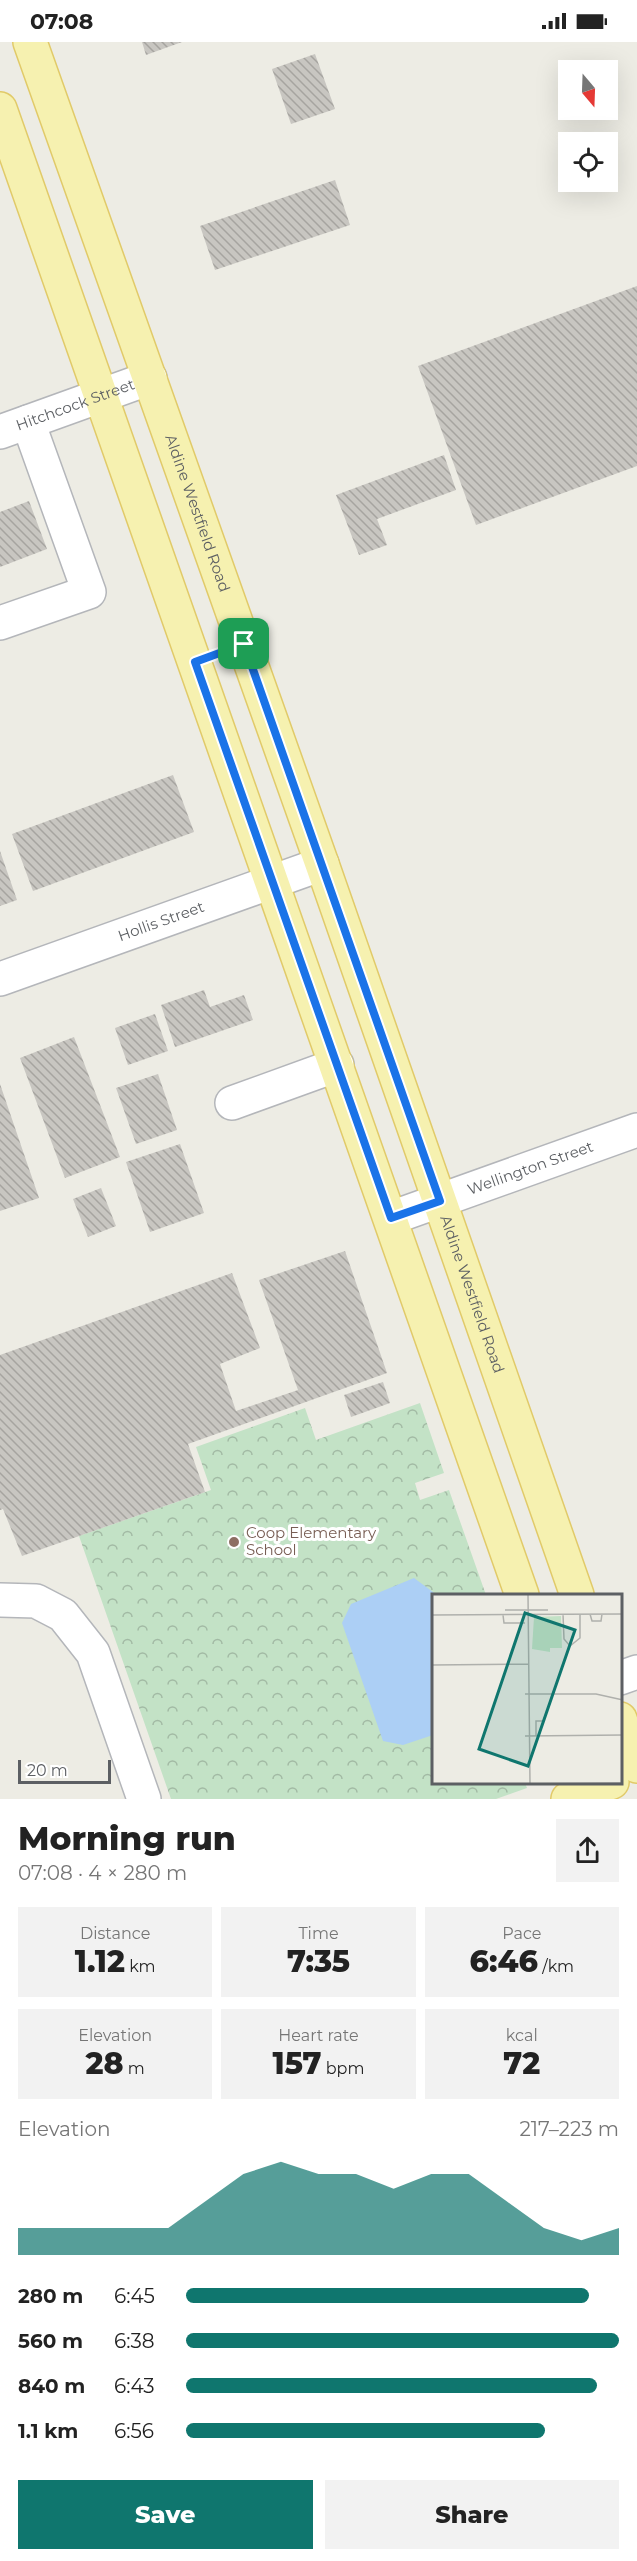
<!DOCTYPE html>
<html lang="en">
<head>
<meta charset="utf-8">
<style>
  body { margin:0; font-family:Montserrat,sans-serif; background:#f2f2f2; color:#222; height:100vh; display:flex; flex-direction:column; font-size:22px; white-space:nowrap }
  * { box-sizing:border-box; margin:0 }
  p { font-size:20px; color:#767676 }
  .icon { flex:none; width:33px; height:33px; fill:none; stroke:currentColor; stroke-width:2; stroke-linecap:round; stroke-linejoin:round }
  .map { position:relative; height:1757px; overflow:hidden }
  .details { display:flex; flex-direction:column; background:#fff; flex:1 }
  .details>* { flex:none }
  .needle { width:39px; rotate:161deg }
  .buttons { position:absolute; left:558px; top:18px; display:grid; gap:12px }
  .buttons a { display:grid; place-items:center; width:60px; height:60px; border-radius:0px; background:#fff; box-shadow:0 6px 24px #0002; font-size:30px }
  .scale { position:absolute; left:18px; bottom:15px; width:93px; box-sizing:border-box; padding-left:6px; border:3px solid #5c5f63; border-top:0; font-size:16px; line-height:21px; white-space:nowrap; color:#5c5f63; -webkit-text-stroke:4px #fff; paint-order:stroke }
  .pin { position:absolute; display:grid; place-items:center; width:51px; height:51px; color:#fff; margin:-26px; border-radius:12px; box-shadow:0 3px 9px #0006 }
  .round { display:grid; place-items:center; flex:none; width:63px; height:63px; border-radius:0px; background:#f2f2f2 }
  .headline { display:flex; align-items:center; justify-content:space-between; height:102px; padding:0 18px }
  h1 { font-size:33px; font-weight:800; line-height:45px }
  .figures { display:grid; grid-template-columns:repeat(3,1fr); gap:9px; height:102px; padding:6px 18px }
  .figures div { display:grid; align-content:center; border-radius:0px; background:#f2f2f2; text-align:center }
  .figures b { font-size:30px; font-weight:800 }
  .figures small { font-size:16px; font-weight:400 }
  .figures p { font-size:16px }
  .chart { height:168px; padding:12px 18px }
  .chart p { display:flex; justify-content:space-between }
  .chart svg { width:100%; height:108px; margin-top:6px; fill:#0f766e; opacity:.7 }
  .button { display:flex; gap:12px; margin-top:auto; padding:12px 18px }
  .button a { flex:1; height:69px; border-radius:0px; background:#0f766e; color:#fff; font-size:24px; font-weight:800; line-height:69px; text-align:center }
  .button a+a { background:#f2f2f2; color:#222 }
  ul { padding:0 18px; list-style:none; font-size:20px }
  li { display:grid; grid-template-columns:96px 72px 1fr; align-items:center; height:45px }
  li i { height:15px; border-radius:8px; background:#0f766e }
  .status { display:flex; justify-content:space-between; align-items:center; height:42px; padding:0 30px; background:#fff; direction:ltr }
  .status svg { height:16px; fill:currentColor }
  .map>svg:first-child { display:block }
  .park { fill:url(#park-crowns) }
  .water { fill:#accff5 }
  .building { fill:url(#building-back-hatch) }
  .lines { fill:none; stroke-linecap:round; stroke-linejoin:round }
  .minor-casing { stroke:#b4b6ba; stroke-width:36 }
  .major-casing { stroke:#e1ca69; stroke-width:36 }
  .minor { stroke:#fff; stroke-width:33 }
  .major { stroke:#f6f1b0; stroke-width:33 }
  .route-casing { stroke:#fff; stroke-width:12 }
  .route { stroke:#1a73e8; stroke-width:8 }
  .education-dot { fill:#8d6e63; stroke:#fff; stroke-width:2 }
  .labels { text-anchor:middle; stroke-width:6; stroke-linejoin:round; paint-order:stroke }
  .street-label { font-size:15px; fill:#5c5f63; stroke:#fff }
  .education-label { font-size:15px; fill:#785e54; stroke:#fff; text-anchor:start }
  .inset-road { fill:none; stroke:#afb0ac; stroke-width:1.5 }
  .view { fill:#0f766e; fill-opacity:0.15; stroke:#0f766e; stroke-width:3 }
  .inset-edge { fill:none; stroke:#5c5f63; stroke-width:3 }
</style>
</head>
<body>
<div class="status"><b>07:08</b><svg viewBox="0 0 49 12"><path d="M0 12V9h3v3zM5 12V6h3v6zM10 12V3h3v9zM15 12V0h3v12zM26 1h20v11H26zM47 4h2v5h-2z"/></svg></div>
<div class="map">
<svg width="637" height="1757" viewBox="0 0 637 1757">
  <defs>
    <pattern id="park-crowns" width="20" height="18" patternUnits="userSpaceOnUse" patternTransform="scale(1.5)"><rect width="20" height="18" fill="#c3e2c6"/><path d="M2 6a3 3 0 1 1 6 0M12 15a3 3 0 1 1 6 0" fill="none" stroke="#a2baa4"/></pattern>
    <pattern id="building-back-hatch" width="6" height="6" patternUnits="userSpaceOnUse" patternTransform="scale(1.5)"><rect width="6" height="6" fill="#c8c6c1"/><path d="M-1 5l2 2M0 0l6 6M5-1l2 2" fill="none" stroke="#a6a4a0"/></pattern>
  </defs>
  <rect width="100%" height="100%" fill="#edece4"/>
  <polygon class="park" points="420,1361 444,1431 415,1441 420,1458 449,1448 486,1553 433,1553 433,1740 525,1741 527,1746 496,1757 171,1757 79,1494 211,1448 196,1405 305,1366 316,1398"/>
  <polygon class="water" points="414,1536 437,1553 433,1553 433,1693 403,1703 383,1699 342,1581 351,1562"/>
  <g class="building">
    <polygon points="142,0 182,0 146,13"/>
    <polygon points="315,12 335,67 291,82 272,27"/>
    <polygon points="335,138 350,183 215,228 200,184"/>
    <polygon points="637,244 637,424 476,483 418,324"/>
    <polygon points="444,413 456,448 377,477 387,503 359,513 336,453"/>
    <polygon points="29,459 47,507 0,525 0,470"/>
    <polygon points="173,733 194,790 33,849 12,792"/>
    <polygon points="0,809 17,858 0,864"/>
    <polygon points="204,948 210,965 244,953 253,978 175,1005 161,963"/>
    <polygon points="155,972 168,1009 128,1023 115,986"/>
    <polygon points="74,995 120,1115 65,1136 20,1016"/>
    <polygon points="158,1032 177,1088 136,1102 116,1046"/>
    <polygon points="0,1042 39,1156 0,1169"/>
    <polygon points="180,1102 204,1171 150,1190 126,1120"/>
    <polygon points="101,1146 116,1184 88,1195 73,1157"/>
    <polygon points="345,1209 387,1331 188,1402 205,1450 22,1514 3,1467 0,1468 0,1313 232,1231 260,1306 220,1322 236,1369 298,1348 259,1238"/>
    <polygon points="383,1340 390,1361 351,1375 344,1353"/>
  </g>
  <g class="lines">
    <defs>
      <g id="minor">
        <path id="s1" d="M 0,390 L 150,336"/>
        <polyline points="0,581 89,550 28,380"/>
        <path id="s2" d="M 0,937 L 322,822"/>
        <polyline points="232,1061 337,1023"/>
        <path id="s3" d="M 391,1176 L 637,1088"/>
        <polyline points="0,1558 36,1559 63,1573 93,1611 144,1757"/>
        <polyline points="620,1636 637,1630"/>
      </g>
      <g id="major">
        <path id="s4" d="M 30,0 L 322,822 L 577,1553"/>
        <polyline points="0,67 522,1553"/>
        <polyline points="620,1677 637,1724"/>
        <polyline points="568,1757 612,1740"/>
      </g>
    </defs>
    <use href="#minor" class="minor-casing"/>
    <use href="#major" class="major-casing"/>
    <use href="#minor" class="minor"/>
    <use href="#major" class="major"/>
  </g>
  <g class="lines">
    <defs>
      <polygon id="route" points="244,602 440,1159 391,1176 195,620"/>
    </defs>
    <use href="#route" class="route-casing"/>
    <use href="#route" class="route"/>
  </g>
  <circle class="education-dot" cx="234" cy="1500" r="6"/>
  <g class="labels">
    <g class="street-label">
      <text dy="5" stroke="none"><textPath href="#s1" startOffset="80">Hitchcock Street</textPath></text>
      <text dy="5" stroke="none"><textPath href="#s4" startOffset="500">Aldine Westfield Road</textPath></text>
      <text dy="5" stroke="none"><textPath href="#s2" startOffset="171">Hollis Street</textPath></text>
      <text dy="5" stroke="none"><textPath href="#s3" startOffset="148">Wellington Street</textPath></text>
      <text dy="5" stroke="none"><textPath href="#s4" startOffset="1328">Aldine Westfield Road</textPath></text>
    </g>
    <g class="education-label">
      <text x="246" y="1496">Coop Elementary<tspan x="246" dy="17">School</tspan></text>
    </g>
  </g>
  <g transform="translate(432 1552)">
    <rect width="190" height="190" fill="#edece4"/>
    <path d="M 129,22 L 130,54 L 118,54 L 118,58 L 100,55 L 102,23 Z" fill="#c3e2c6"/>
    <path class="inset-road" d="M 96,0 L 98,190M 73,16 L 116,16M 131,20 L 132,45 L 138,52 L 148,44 L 148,20M 158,20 L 160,27 L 169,27 L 170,20M 0,21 L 191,20M 71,21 L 72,29 L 93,29M 0,71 L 97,70M 93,100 L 164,100 L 191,106M 93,142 L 191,141M 104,142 L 104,127 L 111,127M 70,190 L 191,189"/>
    <path class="view" d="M 93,19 L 143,36 L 96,172 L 47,155 Z"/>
    <rect width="190" height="190" class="inset-edge"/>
  </g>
</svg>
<div class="buttons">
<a><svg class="needle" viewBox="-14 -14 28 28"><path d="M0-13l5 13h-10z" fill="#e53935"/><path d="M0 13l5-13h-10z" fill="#767676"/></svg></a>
<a><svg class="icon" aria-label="locate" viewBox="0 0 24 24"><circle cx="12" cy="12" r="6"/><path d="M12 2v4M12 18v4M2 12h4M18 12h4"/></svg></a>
</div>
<div class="scale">20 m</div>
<div class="pin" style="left:244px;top:602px;background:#1e9e55"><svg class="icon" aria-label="arrive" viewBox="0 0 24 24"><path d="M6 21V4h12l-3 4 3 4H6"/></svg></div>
</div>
<section class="details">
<div class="headline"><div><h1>Morning run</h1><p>07:08 · 4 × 280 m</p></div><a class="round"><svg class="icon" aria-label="share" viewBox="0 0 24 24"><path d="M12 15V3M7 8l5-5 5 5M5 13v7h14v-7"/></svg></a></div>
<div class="figures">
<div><p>Distance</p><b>1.12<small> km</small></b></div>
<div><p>Time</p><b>7:35</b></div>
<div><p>Pace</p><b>6:46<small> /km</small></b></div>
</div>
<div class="figures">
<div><p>Elevation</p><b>28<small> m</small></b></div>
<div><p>Heart rate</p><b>157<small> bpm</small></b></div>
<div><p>kcal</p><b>72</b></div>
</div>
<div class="chart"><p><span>Elevation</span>217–223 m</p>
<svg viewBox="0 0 160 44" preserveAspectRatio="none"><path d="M0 44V33L10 33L20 33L30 33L40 33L50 22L60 11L70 6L80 11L90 11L100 17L110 11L120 11L130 22L140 33L150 38L160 33V44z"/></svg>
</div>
<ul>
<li><b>280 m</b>6:45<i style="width:93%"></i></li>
<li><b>560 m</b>6:38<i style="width:100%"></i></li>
<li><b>840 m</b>6:43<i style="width:95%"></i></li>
<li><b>1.1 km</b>6:56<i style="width:83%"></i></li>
</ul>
<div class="button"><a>Save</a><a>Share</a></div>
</section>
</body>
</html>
